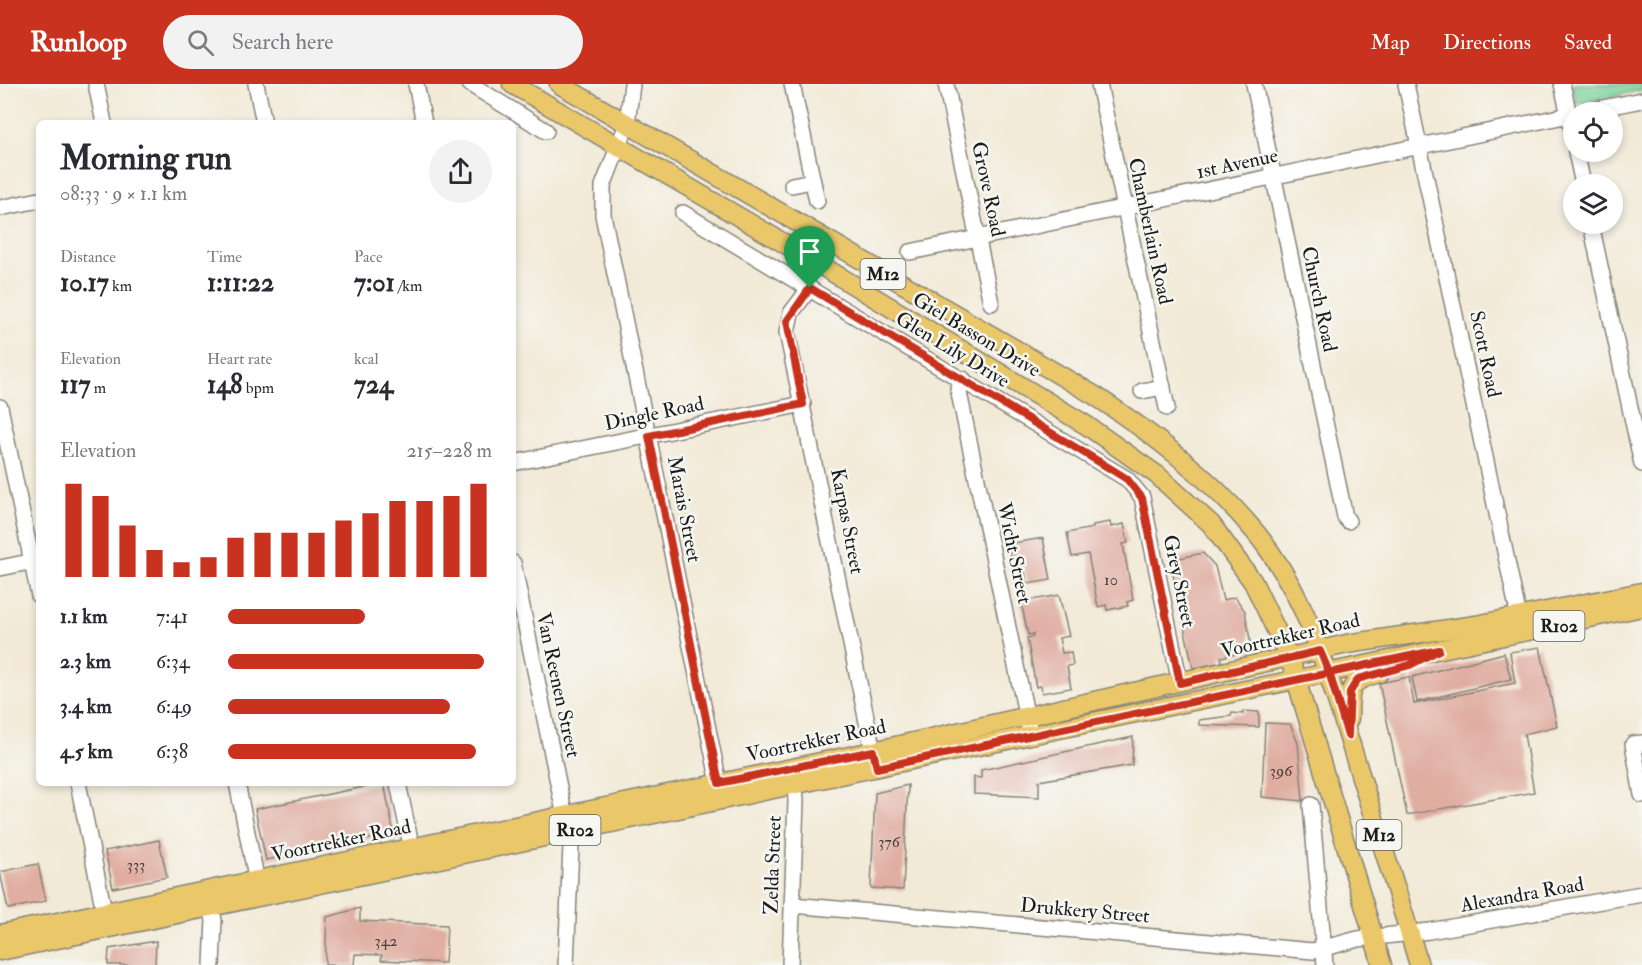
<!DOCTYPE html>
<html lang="en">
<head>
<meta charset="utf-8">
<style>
  body { margin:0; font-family:"IM FELL Double Pica",serif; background:#f2f2f3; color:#2b2b33; height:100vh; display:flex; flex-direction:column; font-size:22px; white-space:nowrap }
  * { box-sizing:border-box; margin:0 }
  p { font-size:20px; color:#7c7c81 }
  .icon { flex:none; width:33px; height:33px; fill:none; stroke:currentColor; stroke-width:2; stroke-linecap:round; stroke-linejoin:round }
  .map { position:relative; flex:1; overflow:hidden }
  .side { position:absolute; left:36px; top:36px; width:480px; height:666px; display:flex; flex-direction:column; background:#fff; border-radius:9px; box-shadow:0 3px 9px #0003 }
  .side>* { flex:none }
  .fabs { position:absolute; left:1563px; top:18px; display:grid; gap:12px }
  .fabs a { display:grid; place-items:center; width:60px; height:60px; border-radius:50%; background:#fff; box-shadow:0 3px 9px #0003; font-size:30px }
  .pin { position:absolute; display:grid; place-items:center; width:51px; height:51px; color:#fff; margin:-62px -26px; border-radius:50% 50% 50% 0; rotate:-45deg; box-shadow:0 0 6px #0007 }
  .pin .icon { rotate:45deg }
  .round { display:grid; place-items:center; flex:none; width:63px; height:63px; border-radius:32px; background:#f2f2f3 }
  .headline { display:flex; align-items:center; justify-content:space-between; height:102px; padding:0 24px }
  h1 { font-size:33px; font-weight:700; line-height:45px }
  .figures { display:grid; grid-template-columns:repeat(3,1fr); gap:9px; height:102px; padding:6px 24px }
  .figures div { display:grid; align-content:center }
  .figures b { font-size:26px; font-weight:700 }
  .figures small { font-size:16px; font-weight:400 }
  .figures p { font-size:16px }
  .chart { height:168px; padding:12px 24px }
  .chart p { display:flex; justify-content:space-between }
  .chart svg { width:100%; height:108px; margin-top:6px; stroke:#c8321e; stroke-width:6 }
  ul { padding:0 24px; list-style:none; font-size:20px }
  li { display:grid; grid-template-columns:96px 72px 1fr; align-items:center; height:45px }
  li i { height:15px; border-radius:8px; background:#c8321e }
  header { display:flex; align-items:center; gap:36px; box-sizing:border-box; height:84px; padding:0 30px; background:#c8321e; color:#fff }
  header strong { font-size:28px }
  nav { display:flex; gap:33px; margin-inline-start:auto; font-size:21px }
  .search { width:420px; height:54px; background:#f2f2f3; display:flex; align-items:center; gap:15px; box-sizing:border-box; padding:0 21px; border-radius:33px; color:#7c7c81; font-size:22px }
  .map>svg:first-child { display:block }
  .green { fill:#78d39a; stroke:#4a785b; stroke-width:1.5 }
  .building { fill:#e0ada1 }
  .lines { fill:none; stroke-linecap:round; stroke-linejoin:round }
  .minor-casing { stroke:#87837a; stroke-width:18 }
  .major-casing { stroke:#87837a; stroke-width:21 }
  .minor { stroke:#fff; stroke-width:15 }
  .major { stroke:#eac769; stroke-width:18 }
  .route-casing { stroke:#fff; stroke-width:12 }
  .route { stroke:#c8321e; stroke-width:8 }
  .labels { text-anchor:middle; stroke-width:5; stroke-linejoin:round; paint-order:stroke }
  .number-label { font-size:16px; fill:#4d403d }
  .shield { fill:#f6f6f2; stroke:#5d5d5c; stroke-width:1.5 }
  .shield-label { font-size:18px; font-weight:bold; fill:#1c1c1c }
  .street-label { font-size:20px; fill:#1c1c1c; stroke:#f6f6f2 }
</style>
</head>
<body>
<header>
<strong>Runloop</strong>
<div class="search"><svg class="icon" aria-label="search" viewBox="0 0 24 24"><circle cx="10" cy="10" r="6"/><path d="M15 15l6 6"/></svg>Search here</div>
<nav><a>Map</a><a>Directions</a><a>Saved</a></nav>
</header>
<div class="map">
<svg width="1642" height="881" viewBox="0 0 1642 881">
  <rect width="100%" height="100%" fill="#f6f6f2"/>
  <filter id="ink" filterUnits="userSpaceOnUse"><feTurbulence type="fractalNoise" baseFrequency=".0167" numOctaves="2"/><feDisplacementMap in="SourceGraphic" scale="12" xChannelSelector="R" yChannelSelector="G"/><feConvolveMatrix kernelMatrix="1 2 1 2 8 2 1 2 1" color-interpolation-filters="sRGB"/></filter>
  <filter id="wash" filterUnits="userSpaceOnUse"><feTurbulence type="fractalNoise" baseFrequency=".008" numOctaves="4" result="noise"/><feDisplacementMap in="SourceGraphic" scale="24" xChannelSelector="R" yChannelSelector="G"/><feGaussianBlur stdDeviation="1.35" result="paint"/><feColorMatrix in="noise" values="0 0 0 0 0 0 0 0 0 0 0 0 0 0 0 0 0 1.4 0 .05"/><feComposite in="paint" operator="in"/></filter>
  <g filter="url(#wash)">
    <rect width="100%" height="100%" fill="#f2ead7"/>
    <polygon class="green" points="1572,0 1642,0 1642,6 1576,20"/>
    <g id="blocks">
      <g class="building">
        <polygon points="1110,438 1111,443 1124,440 1128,459 1123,460 1133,516 1127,518 1128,522 1107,526 1106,521 1098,523 1088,470 1072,473 1067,449 1093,444 1093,441"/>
        <polygon points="1043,454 1051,496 1027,500 1022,472 1011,473 1008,460"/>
        <polygon points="1203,469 1215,482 1223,516 1235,513 1245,527 1252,567 1221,573 1222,578 1193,584 1170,476"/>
        <polygon points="1059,511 1069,552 1059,554 1062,569 1071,568 1073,581 1067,582 1071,604 1042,609 1041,602 1036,603 1027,554 1033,553 1033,550 1028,551 1021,518"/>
        <polygon points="1540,563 1557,642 1524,650 1534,708 1407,731 1379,599 1409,593 1414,620 1515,599 1510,568"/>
        <polygon points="1504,569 1511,595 1417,618 1412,593"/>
        <polygon points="1243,627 1259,628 1259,643 1199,641 1199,636 1231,632 1232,629 1243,630"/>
        <polygon points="1265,639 1290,640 1298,659 1303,717 1262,713"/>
        <polygon points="1133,653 1132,681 1039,697 1039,713 974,710 974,693 981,694 981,686"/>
        <polygon points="384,699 394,750 266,776 255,725"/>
        <polygon points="908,701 903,806 871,804 875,709"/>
        <polygon points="159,756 167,793 113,804 105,767"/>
        <polygon points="38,780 46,817 8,825 0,788"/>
        <polygon points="360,824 360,837 447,841 445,879 381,876 382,871 355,870 354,881 325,881 327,833"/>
        <polygon points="156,857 155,881 108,881 109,865"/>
      </g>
    </g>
  </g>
  <g filter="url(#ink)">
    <use href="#blocks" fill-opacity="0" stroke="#87837a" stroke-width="1.5"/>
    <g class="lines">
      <defs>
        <g id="minor">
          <polyline points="96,0 104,39"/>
          <polyline points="256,0 264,39"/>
          <polyline points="416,0 424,39"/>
          <polyline points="470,0 546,47"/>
          <polyline points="632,0 627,40 603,102 603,131 721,709"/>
          <polyline points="792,0 817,117"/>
          <polyline points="946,0 991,219"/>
          <polyline points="1099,0 1167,324"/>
          <polyline points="1254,0 1345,433 1348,437"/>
          <polyline points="1406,0 1521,543"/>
          <polyline points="1562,0 1574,54"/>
          <polyline points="1583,28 1642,16"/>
          <polyline points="1576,68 1583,100"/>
          <polyline points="792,101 812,97"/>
          <polyline points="0,124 39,116"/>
          <polyline points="683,129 1127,395 1142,413 1180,599"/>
          <polyline points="1591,140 1642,380"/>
          <polyline points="910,168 1574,30"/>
          <polyline points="810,204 791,229 787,248 875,677"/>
          <polyline points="963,295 958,304 1029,644"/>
          <polyline points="1142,307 1163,303"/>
          <polyline points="0,323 39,512"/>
          <polyline points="513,379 803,320"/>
          <polyline points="513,479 571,762 566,881"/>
          <polyline points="0,484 39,476"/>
          <polyline points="1642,659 1633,660 1642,711"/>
          <polyline points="78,699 106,837"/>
          <polyline points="237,699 259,808"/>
          <polyline points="398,699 414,775"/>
          <polyline points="1311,721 1325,881"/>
          <polyline points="208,813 214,836 212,881"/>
          <polyline points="792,821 1313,867 1358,855 1429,847 1642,810"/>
          <polyline points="790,881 796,717 794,689"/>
        </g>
        <g id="major">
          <polyline points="512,0 787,161 1086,341 1157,391 1211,440 1253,498 1290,575 1382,881"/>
          <path d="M 559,0 L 1094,311 C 1153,350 1211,394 1256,449 C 1309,514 1331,598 1356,677 C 1377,745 1399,813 1419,881"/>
          <path d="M 1349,635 C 1350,603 1347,598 1379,589"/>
          <polyline points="0,850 873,667 1347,560 1476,541 1642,508"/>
          <polyline points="0,867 1642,523"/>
        </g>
      </defs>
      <use href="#minor" class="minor-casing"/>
      <use href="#major" class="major-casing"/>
      <use href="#minor" class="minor"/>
      <use href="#major" class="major"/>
    </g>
  </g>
  <g class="lines" filter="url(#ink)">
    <defs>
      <polyline id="route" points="810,204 787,237 803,320 649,352 719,699 873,667 877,684 1439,566 1410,581 1358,595 1350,608 1348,652 1329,588 1320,567 1180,599 1142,414 1127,395 1111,385 810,204"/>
    </defs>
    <use href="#route" class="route-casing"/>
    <use href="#route" class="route"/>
  </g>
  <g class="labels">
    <g class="number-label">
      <text x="1111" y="501">10</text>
      <text x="1281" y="692">396</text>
      <text x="889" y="763">376</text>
      <text x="136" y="786">333</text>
      <text x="386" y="862">342</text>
    </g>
    <g class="shield">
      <rect x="860.5" y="175" width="45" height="30" rx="4.5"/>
      <rect x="1533.5" y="527" width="51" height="30" rx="4.5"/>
      <rect x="549.5" y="731" width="51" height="30" rx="4.5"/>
      <rect x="1356.5" y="736" width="45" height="30" rx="4.5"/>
    </g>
    <g class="shield-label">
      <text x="883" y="196">M12</text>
      <text x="1559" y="548">R102</text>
      <text x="575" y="752">R102</text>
      <text x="1379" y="757">M12</text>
    </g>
    <g class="street-label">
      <text transform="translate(1237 79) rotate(-12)" y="7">1st Avenue</text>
      <text transform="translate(989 105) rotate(78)" y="7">Grove Road</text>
      <text transform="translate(1151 147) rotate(78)" y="7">Chamberlain Road</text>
      <text transform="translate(1320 215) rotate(78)" y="7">Church Road</text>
      <text transform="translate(977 250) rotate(31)" y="7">Giel Basson Drive</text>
      <text transform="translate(953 265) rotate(31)" y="7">Glen Lily Drive</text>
      <text transform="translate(1486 270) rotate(78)" y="7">Scott Road</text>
      <text transform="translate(654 329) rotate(-12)" y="7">Dingle Road</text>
      <text transform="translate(685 425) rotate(79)" y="7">Marais Street</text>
      <text transform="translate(848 437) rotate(79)" y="7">Karpas Street</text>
      <text transform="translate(1015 469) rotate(78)" y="7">Wicht Street</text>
      <text transform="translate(1180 497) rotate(78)" y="7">Grey Street</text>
      <text transform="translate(1290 551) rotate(-13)" y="7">Voortrekker Road</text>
      <text transform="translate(559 601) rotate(78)" y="7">Van Reenen Street</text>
      <text transform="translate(816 656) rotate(-12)" y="7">Voortrekker Road</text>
      <text transform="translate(341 756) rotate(-12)" y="7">Voortrekker Road</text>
      <text transform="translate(772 781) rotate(-88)" y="7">Zelda Street</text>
      <text transform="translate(1522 810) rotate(-10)" y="7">Alexandra Road</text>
      <text transform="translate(1085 826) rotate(5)" y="7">Drukkery Street</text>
    </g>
  </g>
</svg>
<div class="fabs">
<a><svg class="icon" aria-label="locate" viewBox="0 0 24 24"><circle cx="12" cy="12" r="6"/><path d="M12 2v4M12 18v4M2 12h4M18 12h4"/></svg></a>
<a><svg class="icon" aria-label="layers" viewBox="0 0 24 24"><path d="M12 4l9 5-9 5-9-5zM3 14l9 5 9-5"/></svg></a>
</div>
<div class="pin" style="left:810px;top:204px;background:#1e9e55"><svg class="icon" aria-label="arrive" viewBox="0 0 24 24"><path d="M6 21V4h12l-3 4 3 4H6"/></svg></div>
<section class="side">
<div class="headline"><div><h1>Morning run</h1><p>08:33 · 9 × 1.1 km</p></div><a class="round"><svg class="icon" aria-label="share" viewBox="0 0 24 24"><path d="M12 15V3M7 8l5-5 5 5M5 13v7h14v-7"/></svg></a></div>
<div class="figures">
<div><p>Distance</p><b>10.17<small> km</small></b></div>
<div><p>Time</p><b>1:11:22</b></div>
<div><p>Pace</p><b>7:01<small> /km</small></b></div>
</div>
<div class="figures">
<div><p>Elevation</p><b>117<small> m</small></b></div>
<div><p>Heart rate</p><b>148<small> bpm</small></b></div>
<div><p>kcal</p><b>724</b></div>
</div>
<div class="chart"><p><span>Elevation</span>215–228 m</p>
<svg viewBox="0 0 160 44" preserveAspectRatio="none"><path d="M5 44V6M15 44V11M25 44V23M35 44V33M45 44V38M55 44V36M65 44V28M75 44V26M85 44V26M95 44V26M105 44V21M115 44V18M125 44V13M135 44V13M145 44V11M155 44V6"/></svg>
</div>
<ul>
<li><b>1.1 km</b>7:41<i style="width:52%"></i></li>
<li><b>2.3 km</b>6:34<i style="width:97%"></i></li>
<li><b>3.4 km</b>6:49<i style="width:84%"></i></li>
<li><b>4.5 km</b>6:38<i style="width:94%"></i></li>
</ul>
</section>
</div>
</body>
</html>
